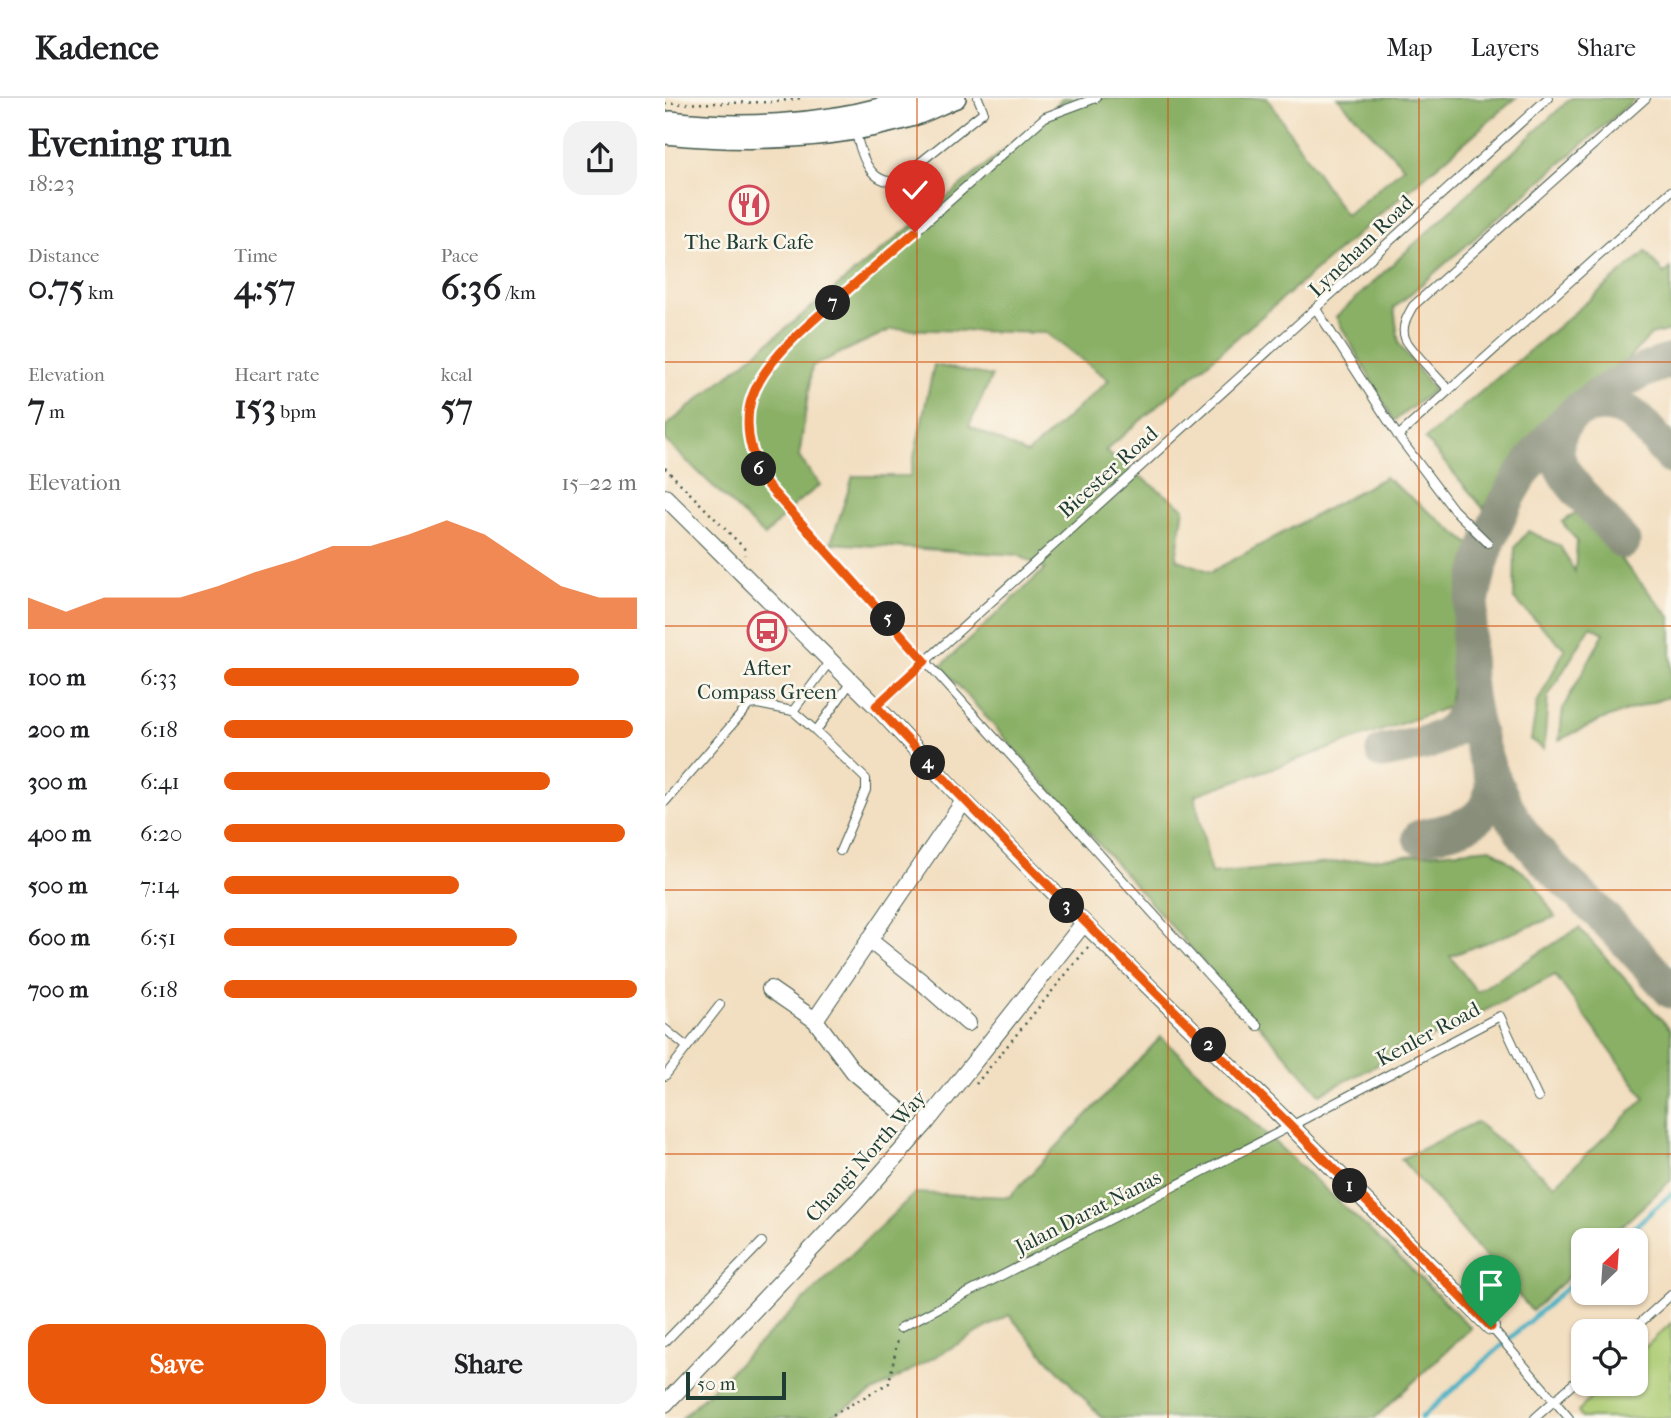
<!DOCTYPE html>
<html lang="en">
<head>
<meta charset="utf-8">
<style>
  body { margin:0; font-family:"IM FELL French Canon",serif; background:#f2f2f2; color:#202124; height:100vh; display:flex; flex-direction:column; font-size:26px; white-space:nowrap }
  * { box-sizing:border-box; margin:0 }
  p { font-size:23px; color:#757577 }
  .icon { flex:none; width:38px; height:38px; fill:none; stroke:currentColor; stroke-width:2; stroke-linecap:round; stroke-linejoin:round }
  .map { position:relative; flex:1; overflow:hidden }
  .sheet { display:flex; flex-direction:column; background:#fff; width:665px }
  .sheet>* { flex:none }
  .needle { width:46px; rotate:25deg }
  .tools { position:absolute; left:906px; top:1130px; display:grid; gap:14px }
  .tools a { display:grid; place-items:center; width:77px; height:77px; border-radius:14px; background:#fff; box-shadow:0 2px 5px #0004; font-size:35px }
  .scale { position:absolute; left:21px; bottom:18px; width:100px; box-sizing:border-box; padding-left:7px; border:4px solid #1f3d34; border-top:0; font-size:19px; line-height:24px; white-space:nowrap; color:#1f3d34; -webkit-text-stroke:5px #fbf7ec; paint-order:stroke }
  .pin { position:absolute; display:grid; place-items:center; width:60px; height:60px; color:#fff; margin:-72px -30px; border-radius:50% 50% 50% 0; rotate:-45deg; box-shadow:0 0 7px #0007 }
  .pin .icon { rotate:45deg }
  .km { position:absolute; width:35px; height:35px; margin:-18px; border-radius:50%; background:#222; color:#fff; font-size:19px; line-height:35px; text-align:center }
  .round { display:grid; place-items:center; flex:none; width:74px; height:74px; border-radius:21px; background:#f2f2f2 }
  .summary { display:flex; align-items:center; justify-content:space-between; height:119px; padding:0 28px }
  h1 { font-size:38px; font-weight:800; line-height:52px }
  .metrics { display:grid; grid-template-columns:repeat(3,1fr); gap:10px; height:119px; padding:7px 28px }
  .metrics div { display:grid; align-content:center }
  .metrics b { font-size:35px; font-weight:800 }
  .metrics small { font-size:19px; font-weight:400 }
  .metrics p { font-size:19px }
  .chart { height:196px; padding:14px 28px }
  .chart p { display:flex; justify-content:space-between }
  .chart svg { width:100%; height:126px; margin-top:7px; fill:#ea580c; opacity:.7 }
  .button { display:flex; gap:14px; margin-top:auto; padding:14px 28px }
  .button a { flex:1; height:80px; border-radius:21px; background:#ea580c; color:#fff; font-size:28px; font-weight:800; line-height:80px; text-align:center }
  .button a+a { background:#f2f2f2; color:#202124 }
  ul { padding:0 28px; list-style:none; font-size:23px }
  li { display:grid; grid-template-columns:112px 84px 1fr; align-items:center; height:52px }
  li i { height:18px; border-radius:9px; background:#ea580c }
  header { display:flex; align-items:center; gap:42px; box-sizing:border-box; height:98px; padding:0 35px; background:#fff; border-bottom:2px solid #e0e0e0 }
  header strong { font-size:33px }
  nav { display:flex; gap:38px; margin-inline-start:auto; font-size:24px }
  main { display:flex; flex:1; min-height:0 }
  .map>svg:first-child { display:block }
  .green { fill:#adcc74; stroke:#668454; stroke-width:2 }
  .forest { fill:#8ab066; stroke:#54764d; stroke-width:2 }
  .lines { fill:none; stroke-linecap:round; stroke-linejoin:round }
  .stream { stroke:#46b1c4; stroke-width:4.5 }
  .taxiway { stroke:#888e7a; stroke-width:35 }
  .service-casing { stroke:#3f5549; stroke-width:10 }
  .minor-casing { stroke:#3f5549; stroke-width:18 }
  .tertiary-casing { stroke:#3f5549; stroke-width:22 }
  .path { stroke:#3f5549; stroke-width:2.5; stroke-dasharray:2 5; stroke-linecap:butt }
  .service { stroke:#fff; stroke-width:8 }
  .minor { stroke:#fff; stroke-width:16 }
  .tertiary { stroke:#fff; stroke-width:19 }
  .route-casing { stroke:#fff; stroke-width:14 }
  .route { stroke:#ea580c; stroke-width:9 }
  .grid { fill:none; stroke:#d45610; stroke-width:2; stroke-opacity:0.55 }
  .labels { text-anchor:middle; stroke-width:5; stroke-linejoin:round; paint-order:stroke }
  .poi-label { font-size:21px; fill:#1f3d34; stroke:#fbf7ec }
  .street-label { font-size:21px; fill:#1f3d34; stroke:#fbf7ec }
</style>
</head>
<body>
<header>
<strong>Kadence</strong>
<nav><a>Map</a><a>Layers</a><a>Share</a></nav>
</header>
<main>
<section class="sheet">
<div class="summary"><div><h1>Evening run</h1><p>18:23</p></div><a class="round"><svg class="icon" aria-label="share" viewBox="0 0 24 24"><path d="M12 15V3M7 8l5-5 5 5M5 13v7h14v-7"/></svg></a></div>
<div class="metrics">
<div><p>Distance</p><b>0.75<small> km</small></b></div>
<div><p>Time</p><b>4:57</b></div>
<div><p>Pace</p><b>6:36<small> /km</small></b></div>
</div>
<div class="metrics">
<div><p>Elevation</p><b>7<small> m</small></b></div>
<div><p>Heart rate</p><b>153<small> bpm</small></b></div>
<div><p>kcal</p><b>57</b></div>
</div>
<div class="chart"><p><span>Elevation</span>15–22 m</p>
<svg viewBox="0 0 160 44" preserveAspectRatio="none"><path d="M0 44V33L10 38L20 33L30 33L40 33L50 29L60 24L70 20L80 15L90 15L100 11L110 6L120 11L130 20L140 29L150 33L160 33V44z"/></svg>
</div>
<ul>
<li><b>100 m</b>6:33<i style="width:86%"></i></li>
<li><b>200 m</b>6:18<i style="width:99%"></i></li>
<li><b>300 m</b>6:41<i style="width:79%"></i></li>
<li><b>400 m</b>6:20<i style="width:97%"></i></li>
<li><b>500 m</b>7:14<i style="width:57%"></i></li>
<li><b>600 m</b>6:51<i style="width:71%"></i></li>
<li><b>700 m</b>6:18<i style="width:100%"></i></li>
</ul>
<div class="button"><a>Save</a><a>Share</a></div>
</section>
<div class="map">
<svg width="1006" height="1320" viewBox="0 0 1006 1320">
  <rect width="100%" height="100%" fill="#fbf7ec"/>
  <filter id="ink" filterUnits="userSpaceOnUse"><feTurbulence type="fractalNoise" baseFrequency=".0143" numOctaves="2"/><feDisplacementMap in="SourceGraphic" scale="14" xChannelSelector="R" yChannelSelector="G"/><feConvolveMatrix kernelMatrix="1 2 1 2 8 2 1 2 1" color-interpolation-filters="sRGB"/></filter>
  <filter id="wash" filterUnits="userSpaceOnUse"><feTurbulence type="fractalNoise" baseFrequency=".00686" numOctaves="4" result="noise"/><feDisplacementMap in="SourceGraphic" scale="28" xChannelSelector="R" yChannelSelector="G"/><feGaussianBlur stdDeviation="1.57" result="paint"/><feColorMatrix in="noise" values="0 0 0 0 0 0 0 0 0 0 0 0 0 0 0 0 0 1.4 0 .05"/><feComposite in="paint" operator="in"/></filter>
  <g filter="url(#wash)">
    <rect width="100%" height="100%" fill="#f2dec0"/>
    <polygon class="green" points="1006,1225 1006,1320 917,1320 913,1313 941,1286 971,1286 971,1258"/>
    <g class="forest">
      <polygon points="398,0 602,0 681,118 739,69 673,0 851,0 440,353 519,410 511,461 546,474 720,379 806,447 784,609 530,697 546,776 826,750 867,781 890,819 785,858 812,894 914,830 1006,932 1006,1082 941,1143 919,1143 919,1164 867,1213 736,1061 811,1024 890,1087 980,1000 890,877 655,996 276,568 380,471 353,457 166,445 188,378 245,378 269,267 327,278 304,328 362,356 444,282 381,235 227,231 147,268 134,359 155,387 128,408 100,438 0,342 0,329 380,19"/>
      <polygon points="906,0 971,0 729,210 734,246 769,292 729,323 671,219"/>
      <polygon points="981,154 999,176 1006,170 1006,232 986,237 818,410 760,341"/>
      <polygon points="914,413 1006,520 1006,598 938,621 894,642 898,610 939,535 926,528 883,598 879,651 866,642 872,605 900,551 849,501 850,449 863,433 895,448 910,474 912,443 897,424"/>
      <polygon points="496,939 740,1165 806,1230 710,1320 437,1320 379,1257 344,1217 162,1320 17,1320 250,1095 344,1099"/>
    </g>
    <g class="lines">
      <g class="stream">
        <polyline points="954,1143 1006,1096"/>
        <polyline points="756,1320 919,1174"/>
      </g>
      <g class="taxiway">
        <path d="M 1006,263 C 972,273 931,295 905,319 C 832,386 791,501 805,598 C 811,641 827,684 849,722 C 871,759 904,785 934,815 C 959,840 983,867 1006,893"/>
        <path d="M 916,311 C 963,296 978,328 1006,359"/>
        <path d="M 901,324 C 878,357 903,382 925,406 C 936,419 947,431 958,444"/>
        <path d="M 718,654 C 757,645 798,645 804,596"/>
        <path d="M 755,739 C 792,730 830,727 827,678"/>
      </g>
    </g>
  </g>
  <g filter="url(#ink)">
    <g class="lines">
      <defs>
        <g id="service">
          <polyline points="431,0 380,19 119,249 95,283 84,309 83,327 87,356 102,387 575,912 593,928"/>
          <path d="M 190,31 C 195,53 203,87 232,83 L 318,14 L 318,12 L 313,0"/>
          <polyline points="651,211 733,338 788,411 823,445"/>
          <path d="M 784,292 C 776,283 743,249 740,240 C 736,229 742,218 748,208 L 981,0"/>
          <polyline points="733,338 1006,93"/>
          <polyline points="211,608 883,0"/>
          <polyline points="128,613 165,563"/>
          <polyline points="151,633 186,584"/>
          <polyline points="0,704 84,607 92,606 128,613 151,633 201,681 201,692 175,753"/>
          <polyline points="0,931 22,949"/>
          <polyline points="0,978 55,907"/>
          <polyline points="826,1229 904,1320"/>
          <polyline points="235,1230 626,1028 835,918 873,1000"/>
          <polyline points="965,1234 1006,1197"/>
          <polyline points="0,1244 97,1144"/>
          <polyline points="870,1320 919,1276"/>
        </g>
        <g id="minor">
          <polyline points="0,399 211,608 299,703 419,825 626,1028 826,1229"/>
          <polyline points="204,842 257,884 303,925"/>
          <polyline points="105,891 150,922 189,974 233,1011"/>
          <polyline points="150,922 299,703"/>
          <polyline points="0,1306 192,1103 261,1025 419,825"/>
        </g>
        <g id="tertiary">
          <path d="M 5,23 C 75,31 151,27 219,9 C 230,6 241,4 251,0"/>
          <path d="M 0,36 C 80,44 169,42 246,19 C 261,14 276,6 291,0"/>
        </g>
      </defs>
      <use href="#service" class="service-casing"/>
      <use href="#minor" class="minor-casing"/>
      <use href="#tertiary" class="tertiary-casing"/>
      <g class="path">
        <polyline points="0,6 109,4 137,0"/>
        <polyline points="0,370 79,450 80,457"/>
        <polyline points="311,986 424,848"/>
        <polyline points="162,1320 224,1285 233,1240"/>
      </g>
      <use href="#service" class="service"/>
      <use href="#minor" class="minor"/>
      <use href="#tertiary" class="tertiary"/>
    </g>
  </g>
  <g class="lines" filter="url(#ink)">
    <defs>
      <path id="route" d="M 250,134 C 225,155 201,176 177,197 C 146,225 91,267 84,311 C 80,341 89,362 102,387 L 260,563 L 211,608 C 344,752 485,888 624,1026 C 692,1093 758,1161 826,1229"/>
    </defs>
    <use href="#route" class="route-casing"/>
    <use href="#route" class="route"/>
  </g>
  <path class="grid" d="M 252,0 L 252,1320M 503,0 L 503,1320M 754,0 L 754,1320M 0,264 L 1006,264M 0,528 L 1006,528M 0,792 L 1006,792M 0,1056 L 1006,1056"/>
  <defs>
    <symbol id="restaurant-ring" viewBox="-11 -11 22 22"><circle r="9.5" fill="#fbf7ec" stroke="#d1495b" stroke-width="1.5"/><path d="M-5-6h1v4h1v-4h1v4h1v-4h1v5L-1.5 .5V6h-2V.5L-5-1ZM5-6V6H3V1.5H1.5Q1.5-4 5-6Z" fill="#d1495b"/></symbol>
    <symbol id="bus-ring" viewBox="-11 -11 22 22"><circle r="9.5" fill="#fbf7ec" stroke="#d1495b" stroke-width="1.5"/><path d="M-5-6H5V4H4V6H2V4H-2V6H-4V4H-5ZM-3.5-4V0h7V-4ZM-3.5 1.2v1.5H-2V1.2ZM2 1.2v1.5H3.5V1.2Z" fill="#d1495b"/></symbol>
  </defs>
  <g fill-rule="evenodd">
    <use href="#restaurant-ring" x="62" y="85" width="44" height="44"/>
    <use href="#bus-ring" x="80" y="511" width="44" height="44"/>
  </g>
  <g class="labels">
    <g class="poi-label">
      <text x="84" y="151">The Bark Cafe</text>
      <text x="102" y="577">After<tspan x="102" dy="24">Compass Green</tspan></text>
    </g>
    <g class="street-label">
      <text transform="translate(696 148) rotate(-44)" y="7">Lyneham Road</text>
      <text transform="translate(443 374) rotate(-42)" y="7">Bicester Road</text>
      <text transform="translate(763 936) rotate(-28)" y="7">Kenler Road</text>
      <text transform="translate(201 1058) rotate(-48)" y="7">Changi North Way</text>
      <text transform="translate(423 1114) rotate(-27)" y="7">Jalan Darat Nanas</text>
    </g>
  </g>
</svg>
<div class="tools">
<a><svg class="needle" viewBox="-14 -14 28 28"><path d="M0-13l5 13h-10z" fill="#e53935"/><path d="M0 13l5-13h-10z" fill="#757577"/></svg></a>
<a><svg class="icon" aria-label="locate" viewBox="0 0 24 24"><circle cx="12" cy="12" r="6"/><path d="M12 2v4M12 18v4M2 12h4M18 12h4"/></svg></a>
</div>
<div class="scale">50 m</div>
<div class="pin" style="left:826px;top:1229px;background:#1e9e55"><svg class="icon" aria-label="arrive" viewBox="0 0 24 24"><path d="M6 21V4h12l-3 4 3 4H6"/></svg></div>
<div class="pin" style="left:250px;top:134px;background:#d93025"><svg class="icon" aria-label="check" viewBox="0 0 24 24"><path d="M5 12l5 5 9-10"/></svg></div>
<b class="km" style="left:685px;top:1088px">1</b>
<b class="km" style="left:544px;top:947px">2</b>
<b class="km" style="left:402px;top:808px">3</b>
<b class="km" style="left:263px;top:665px">4</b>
<b class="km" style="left:223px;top:521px">5</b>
<b class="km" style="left:94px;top:371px">6</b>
<b class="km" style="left:168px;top:205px">7</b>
</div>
</main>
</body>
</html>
